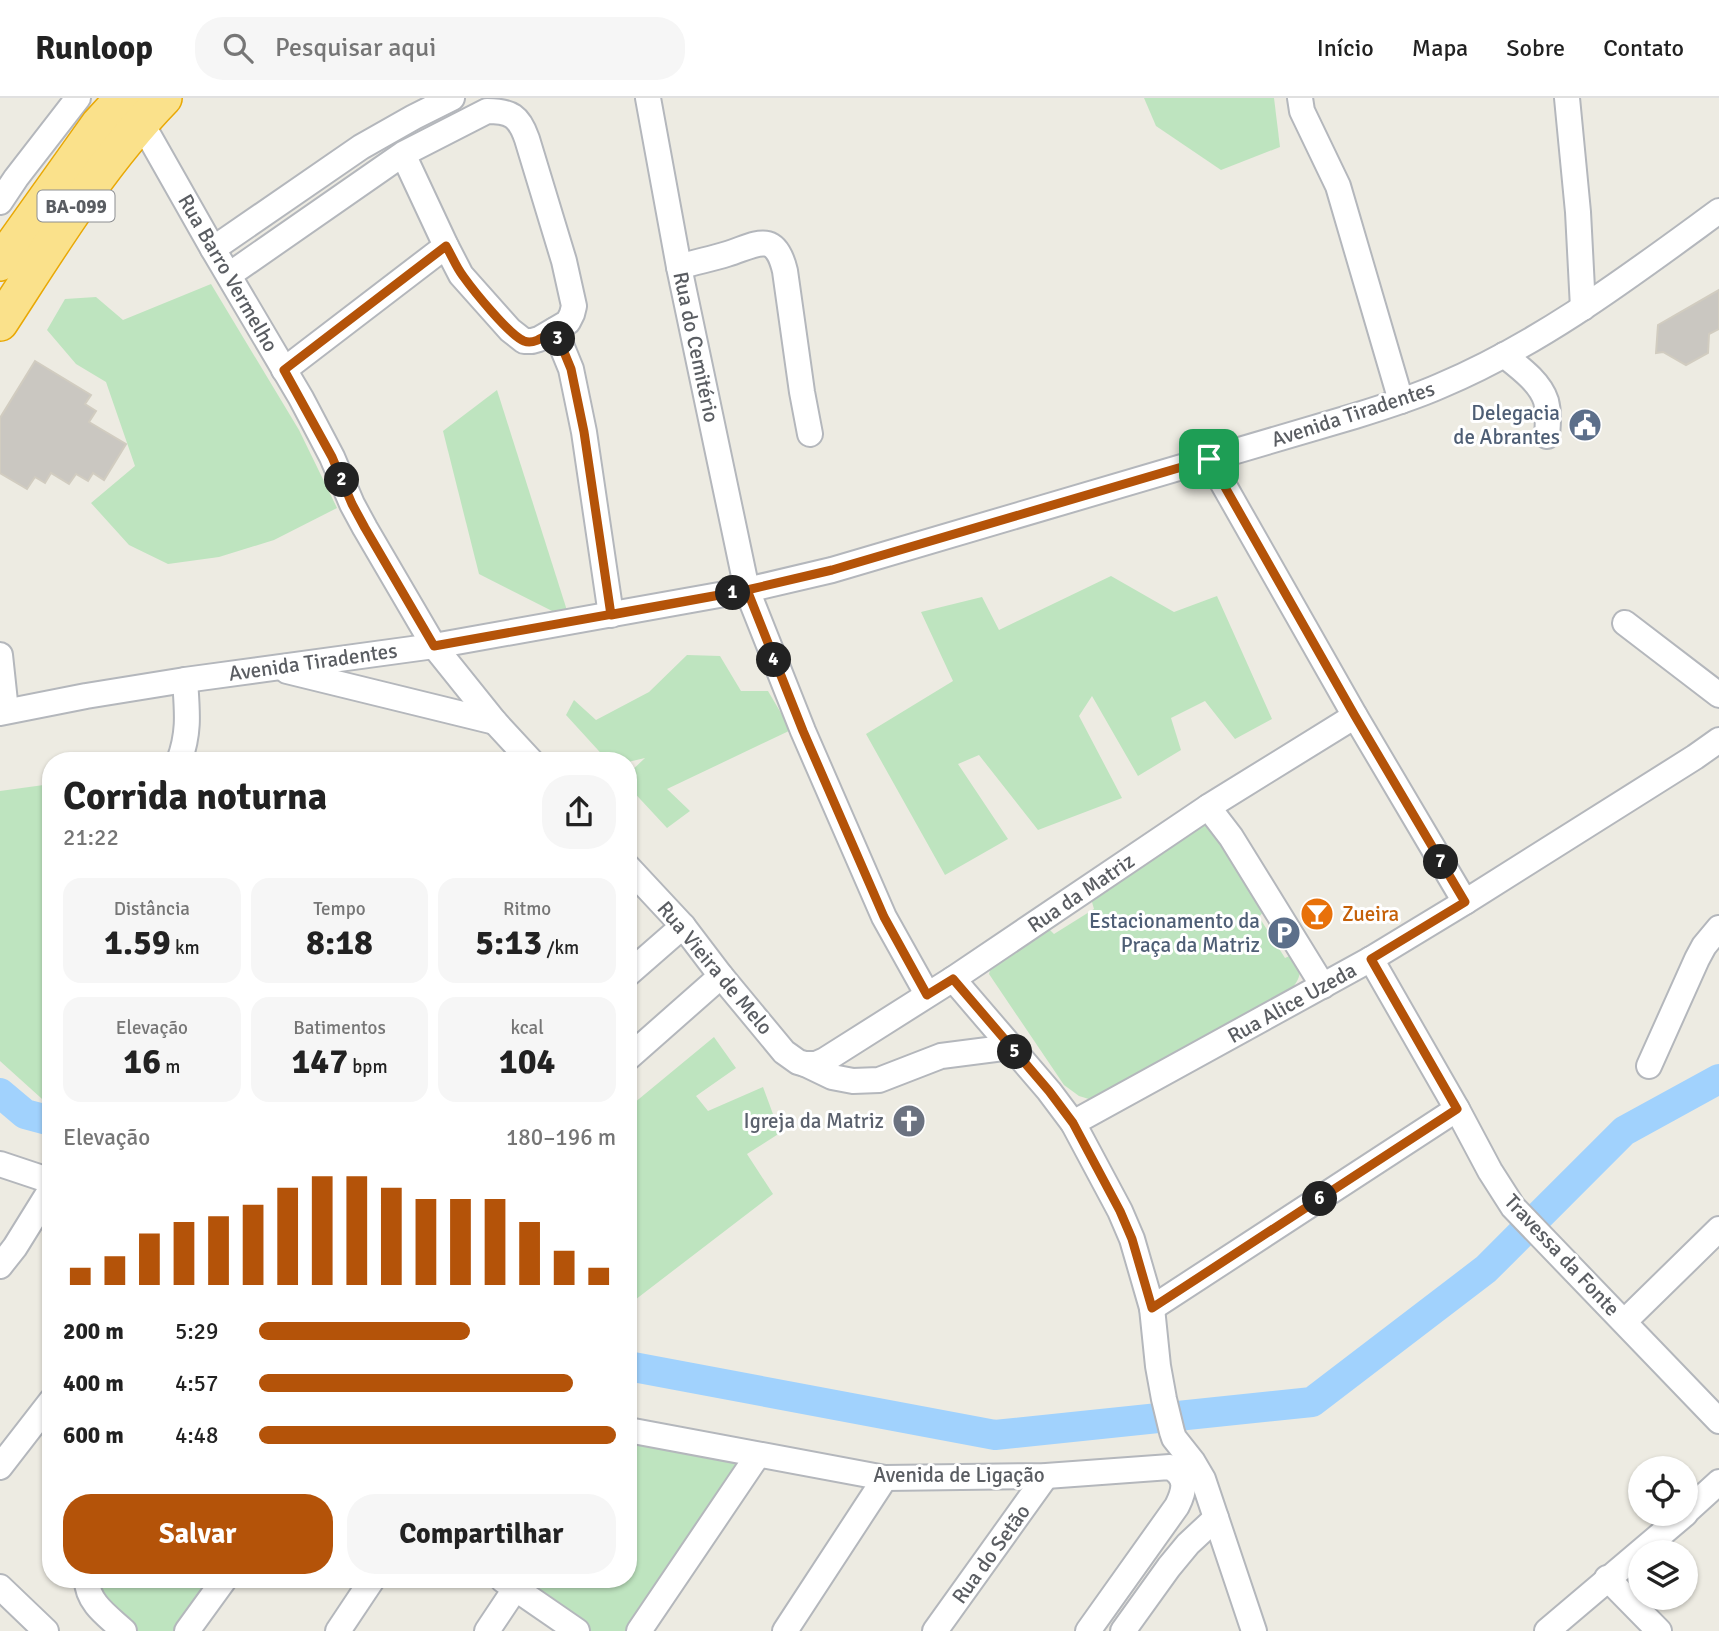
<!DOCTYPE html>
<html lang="pt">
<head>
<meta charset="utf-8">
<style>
  body { margin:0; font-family:Signika,sans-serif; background:#f6f6f6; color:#222; height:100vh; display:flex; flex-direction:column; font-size:26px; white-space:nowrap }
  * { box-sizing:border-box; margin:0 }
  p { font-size:23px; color:#767676 }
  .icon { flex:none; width:38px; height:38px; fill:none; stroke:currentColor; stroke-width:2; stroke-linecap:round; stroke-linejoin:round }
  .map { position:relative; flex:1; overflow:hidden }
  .sheet { position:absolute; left:42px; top:654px; width:595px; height:836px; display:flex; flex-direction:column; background:#fff; border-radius:28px; box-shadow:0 2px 5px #0004 }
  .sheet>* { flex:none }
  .controls { position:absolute; left:1628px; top:1358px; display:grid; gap:14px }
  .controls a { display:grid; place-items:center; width:70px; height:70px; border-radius:50%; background:#fff; box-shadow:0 2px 5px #0004; font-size:35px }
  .pin { position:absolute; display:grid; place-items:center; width:60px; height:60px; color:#fff; margin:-30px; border-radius:14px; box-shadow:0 4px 10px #0006 }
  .km { position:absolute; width:35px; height:35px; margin:-18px; border-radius:50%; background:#222; color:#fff; font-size:19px; line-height:35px; text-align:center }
  .round { display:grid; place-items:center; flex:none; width:74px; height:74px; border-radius:28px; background:#f6f6f6 }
  .headline { display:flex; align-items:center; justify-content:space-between; height:119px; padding:0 21px }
  h1 { font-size:38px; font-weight:700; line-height:52px }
  .figures { display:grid; grid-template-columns:repeat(3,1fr); gap:10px; height:119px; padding:7px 21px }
  .figures div { display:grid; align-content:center; border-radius:18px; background:#f6f6f6; text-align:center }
  .figures b { font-size:35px; font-weight:700 }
  .figures small { font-size:19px; font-weight:400 }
  .figures p { font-size:19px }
  .chart { height:196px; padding:14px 21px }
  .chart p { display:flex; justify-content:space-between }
  .chart svg { width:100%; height:126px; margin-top:7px; stroke:#b45309; stroke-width:6 }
  .button { display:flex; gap:14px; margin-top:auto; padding:14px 21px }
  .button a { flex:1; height:80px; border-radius:28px; background:#b45309; color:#fff; font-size:28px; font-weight:700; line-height:80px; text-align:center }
  .button a+a { background:#f6f6f6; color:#222 }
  ul { padding:0 21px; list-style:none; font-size:23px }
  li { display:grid; grid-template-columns:112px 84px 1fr; align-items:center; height:52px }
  li i { height:18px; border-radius:9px; background:#b45309 }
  header { display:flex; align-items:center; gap:42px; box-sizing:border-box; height:98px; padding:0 35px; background:#fff; border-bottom:2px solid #e0e0e0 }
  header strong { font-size:33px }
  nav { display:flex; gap:38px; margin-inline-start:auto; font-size:24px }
  .search { width:490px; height:63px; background:#f6f6f6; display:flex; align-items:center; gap:18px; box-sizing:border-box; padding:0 24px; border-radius:28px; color:#767676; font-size:26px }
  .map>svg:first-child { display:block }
  .green { fill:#bee4bf }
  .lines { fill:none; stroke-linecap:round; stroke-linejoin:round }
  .river { stroke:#a1d2fd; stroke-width:30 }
  .building { fill:#cac7c1; stroke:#d1ccc0; stroke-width:2 }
  .minor-casing { stroke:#b4b7bc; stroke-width:28 }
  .highway-casing { stroke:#e9a805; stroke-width:38 }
  .minor { stroke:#fff; stroke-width:24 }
  .highway { stroke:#fae18b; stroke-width:35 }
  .route-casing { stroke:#fff; stroke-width:14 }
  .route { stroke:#b45309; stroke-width:9 }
  .labels { text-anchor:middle; stroke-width:6; stroke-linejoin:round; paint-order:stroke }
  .shield { fill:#fff; stroke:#8c8e91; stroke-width:2 }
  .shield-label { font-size:19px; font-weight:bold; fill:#5a5d62 }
  .street-label { font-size:21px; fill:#5a5d62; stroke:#fff }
  .service-label { font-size:21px; fill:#4e5e75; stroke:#fff; text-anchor:end }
  .food-label { font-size:21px; fill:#c56008; stroke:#fff; text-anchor:start }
  .worship-label { font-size:21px; fill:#5b616d; stroke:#fff; text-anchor:end }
</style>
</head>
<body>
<header>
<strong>Runloop</strong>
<div class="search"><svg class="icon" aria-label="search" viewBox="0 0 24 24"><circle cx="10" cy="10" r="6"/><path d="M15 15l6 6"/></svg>Pesquisar aqui</div>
<nav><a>Início</a><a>Mapa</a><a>Sobre</a><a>Contato</a></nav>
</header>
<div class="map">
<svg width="1719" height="1533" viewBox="0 0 1719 1533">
  <rect width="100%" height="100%" fill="#edebe2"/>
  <g class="green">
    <polygon points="1144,0 1274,0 1280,49 1221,72 1156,28"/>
    <polygon points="211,186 299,332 337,410 274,442 219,459 168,466 129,447 91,405 135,368 106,284 76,266 47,232 65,201 96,199 123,222"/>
    <polygon points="497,292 570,522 479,476 443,333"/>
    <polygon points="1111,478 1174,514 1217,498 1272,621 1235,641 1205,603 1171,620 1181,652 1138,678 1092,598 1079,618 1122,700 1038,732 979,657 958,666 1008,741 945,777 866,636 953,583 921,514 982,499 999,532"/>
    <polygon points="687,557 720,558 741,593 768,593 791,632 667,691 690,713 667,730 628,688 628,676 645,660 628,664 608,663 566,617 574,602 596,622 649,594"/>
    <polygon points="51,686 51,1009 0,963 0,693"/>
    <path d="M 1212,720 L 1268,808 L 1259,819 L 1285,860 L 1296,855 C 1302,870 1302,881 1290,892 L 1092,1002 L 1079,998 L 1064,987 L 989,876 L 994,858 L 1043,825 L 1054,836 L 1094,811 L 1090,797 Z"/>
    <polygon points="714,939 736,970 696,998 708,1013 763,989 780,1035 747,1056 773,1096 631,1205 628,1200 628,1010"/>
    <polygon points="628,1343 739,1362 633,1533 588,1533 527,1488 531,1482 628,1482"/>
    <polygon points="86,1482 222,1482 184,1533 130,1533"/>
  </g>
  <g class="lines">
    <g class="river">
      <polyline points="0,995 25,1016 51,1023"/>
      <polyline points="628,1268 995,1337 1312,1304 1486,1171 1624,1033 1719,981"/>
    </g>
  </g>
  <g class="building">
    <polygon points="1719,192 1719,231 1709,236 1708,255 1686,267 1663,254 1656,255 1658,227"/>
    <polygon points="35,263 91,297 85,306 96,313 89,324 126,346 104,382 93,375 88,383 76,376 69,386 51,375 45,385 35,379 27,391 0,375 0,320"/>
  </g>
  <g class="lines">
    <defs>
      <g id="minor">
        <polyline points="648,0 679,169 747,492 803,633 884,819 927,896"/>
        <polyline points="1300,0 1302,13 1338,88 1401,303"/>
        <polyline points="1567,0 1578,114 1583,210"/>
        <polyline points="141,24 213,151 301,300 332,359 352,406 365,430 434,548 495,624 531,663"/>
        <polyline points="0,104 16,80 78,0"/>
        <polyline points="213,151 361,49 414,19 452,0"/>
        <path d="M 679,169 C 695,164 711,161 727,156 C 756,147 775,131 785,173 L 802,294 L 810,336"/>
        <path d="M 229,177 L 403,56 L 487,13 C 511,13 519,18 527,41 L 564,163 L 574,208 L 572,216 L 568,224 L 539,241 L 532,243 L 524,243 L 510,232 L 461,177 L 446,148 L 403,56"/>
        <polyline points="555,232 571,271 584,334 611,517"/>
        <path d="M 1504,257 C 1519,269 1540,284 1546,303 C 1549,314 1548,326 1547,338"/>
        <polyline points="284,272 446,148"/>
        <polyline points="1209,361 1355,618 1465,804"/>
        <polyline points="1625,525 1719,597"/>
        <polyline points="0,557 6,613"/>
        <polyline points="287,573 495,624"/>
        <path d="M 0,615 L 86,598 L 185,582 L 434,548 L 747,492 L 832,472 L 1355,318 C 1384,309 1413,300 1440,288 C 1542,245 1630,178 1719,113"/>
        <path d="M 179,663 C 190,634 187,612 185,582"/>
        <polyline points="1208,709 1231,739 1323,888"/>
        <polyline points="628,769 683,828 721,878 784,954 798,964 805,966 832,979 853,983 879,982 941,958 1011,949"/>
        <polyline points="1371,861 1457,1011 1490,1073 1513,1109 1719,1323"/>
        <polyline points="628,876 683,828"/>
        <polyline points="953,881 1049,993 1073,1025 1120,1113 1132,1141 1152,1210 1158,1268 1164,1301 1172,1334 1174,1340 1193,1364 1203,1381 1254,1533"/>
        <polyline points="628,960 721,878"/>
        <polyline points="805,966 816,966 825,962 953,881 1208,709 1355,618"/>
        <polyline points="1649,968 1697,861 1704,848 1719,830"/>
        <polyline points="1073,1025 1371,861 1465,804 1695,659 1719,642"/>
        <polyline points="0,1066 51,1083"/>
        <polyline points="0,1168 15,1149 51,1091"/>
        <polyline points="1152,1210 1457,1011"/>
        <polyline points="1625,1223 1719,1131"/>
        <path d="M 628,1332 L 885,1380 L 1046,1378 L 1170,1369 C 1188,1379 1185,1392 1177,1408 L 1088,1533"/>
        <polyline points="0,1369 51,1303"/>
        <polyline points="1685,1415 1719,1384"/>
        <polyline points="1607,1480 1659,1533"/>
        <path d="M 87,1482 C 87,1505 109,1519 124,1533"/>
        <polyline points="503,1482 577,1533"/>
        <polyline points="0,1489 46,1533"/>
        <polyline points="187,1533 224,1482"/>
        <polyline points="338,1533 372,1482"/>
        <polyline points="487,1533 521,1482"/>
        <polyline points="639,1533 758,1357"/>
        <polyline points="785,1533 885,1380"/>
        <polyline points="935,1533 1046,1378"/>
        <polyline points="1123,1533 1169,1469 1188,1446 1216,1420"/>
        <polyline points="1547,1533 1685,1416"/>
      </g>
      <g id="highway">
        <polyline points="0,165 99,26 123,0"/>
        <path d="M 0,225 C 51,147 99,67 164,0"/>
      </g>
    </defs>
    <use href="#minor" class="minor-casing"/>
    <use href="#highway" class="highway-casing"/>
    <use href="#minor" class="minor"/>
    <use href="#highway" class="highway"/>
  </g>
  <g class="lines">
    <defs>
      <path id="route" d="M 1209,361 L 832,472 L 747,492 L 434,548 L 365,430 L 352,406 L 332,359 L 284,272 L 446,148 C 452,158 456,169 463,178 C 473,192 509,237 524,243 C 535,247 546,237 555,232 L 571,271 L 584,334 L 611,517 L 747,492 L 803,633 L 884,819 L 927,897 L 953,881 L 1049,993 L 1073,1025 L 1120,1113 L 1132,1141 L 1152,1210 L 1457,1011 L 1371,861 L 1465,804 L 1355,618 L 1209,361"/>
    </defs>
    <use href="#route" class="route-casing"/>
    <use href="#route" class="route"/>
  </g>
  <defs>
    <symbol id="civic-disc" viewBox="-11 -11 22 22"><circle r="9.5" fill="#5c6f8a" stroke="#fff"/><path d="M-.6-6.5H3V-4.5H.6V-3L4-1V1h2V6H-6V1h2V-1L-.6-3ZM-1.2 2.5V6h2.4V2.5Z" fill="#fff"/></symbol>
    <symbol id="bar-disc" viewBox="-11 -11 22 22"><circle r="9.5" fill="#e8710a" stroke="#fff"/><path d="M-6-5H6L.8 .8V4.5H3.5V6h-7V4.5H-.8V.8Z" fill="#fff"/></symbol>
    <symbol id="parking-disc" viewBox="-11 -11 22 22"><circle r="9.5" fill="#5c6f8a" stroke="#fff"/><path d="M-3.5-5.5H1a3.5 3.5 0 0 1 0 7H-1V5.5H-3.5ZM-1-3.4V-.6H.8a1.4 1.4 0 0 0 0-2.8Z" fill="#fff"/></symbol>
    <symbol id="church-disc" viewBox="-11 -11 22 22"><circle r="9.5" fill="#6b7280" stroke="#fff"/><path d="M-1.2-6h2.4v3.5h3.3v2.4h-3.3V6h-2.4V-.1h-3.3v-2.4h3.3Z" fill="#fff"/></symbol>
  </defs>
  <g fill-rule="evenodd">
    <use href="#civic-disc" x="1566" y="308" width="38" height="38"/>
    <use href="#bar-disc" x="1298" y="797" width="38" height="38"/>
    <use href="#parking-disc" x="1265" y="816" width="38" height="38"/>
    <use href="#church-disc" x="890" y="1004" width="38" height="38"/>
  </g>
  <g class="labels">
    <rect class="shield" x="37.5" y="92.5" width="77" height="31" rx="5"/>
    <g class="shield-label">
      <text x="76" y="115">BA-099</text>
    </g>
    <g class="street-label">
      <text transform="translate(228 175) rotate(60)" y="7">Rua Barro Vermelho</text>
      <text transform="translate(696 249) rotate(78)" y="7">Rua do Cemitério</text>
      <text transform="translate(1353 316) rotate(-18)" y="7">Avenida Tiradentes</text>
      <text transform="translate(313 564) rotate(-8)" y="7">Avenida Tiradentes</text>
      <text transform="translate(1081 795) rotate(-34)" y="7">Rua da Matriz</text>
      <text transform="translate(715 870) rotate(50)" y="7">Rua Vieira de Melo</text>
      <text transform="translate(1292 905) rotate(-29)" y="7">Rua Alice Uzeda</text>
      <text transform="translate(1562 1157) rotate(47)" y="7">Travessa da Fonte</text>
      <text x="959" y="1384">Avenida de Ligação</text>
      <text transform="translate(991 1456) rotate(-54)" y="7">Rua do Setão</text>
    </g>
    <g class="service-label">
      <text x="1560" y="322">Delegacia<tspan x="1560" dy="24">de Abrantes</tspan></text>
      <text x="1260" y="830">Estacionamento da<tspan x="1260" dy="24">Praça da Matriz</tspan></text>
    </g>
    <g class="food-label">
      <text x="1342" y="823">Zueira</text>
    </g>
    <g class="worship-label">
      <text x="884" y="1030">Igreja da Matriz</text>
    </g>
  </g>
</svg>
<div class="controls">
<a><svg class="icon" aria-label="locate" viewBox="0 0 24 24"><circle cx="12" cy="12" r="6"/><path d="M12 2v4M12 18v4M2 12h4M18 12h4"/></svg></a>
<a><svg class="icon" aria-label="layers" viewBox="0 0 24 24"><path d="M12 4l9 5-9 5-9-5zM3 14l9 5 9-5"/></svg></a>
</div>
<div class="pin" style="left:1209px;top:361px;background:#1e9e55"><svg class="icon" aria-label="arrive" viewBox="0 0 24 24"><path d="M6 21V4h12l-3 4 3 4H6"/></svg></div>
<b class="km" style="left:733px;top:495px">1</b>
<b class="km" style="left:342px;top:382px">2</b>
<b class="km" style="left:558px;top:241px">3</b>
<b class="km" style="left:774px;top:562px">4</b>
<b class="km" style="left:1015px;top:954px">5</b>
<b class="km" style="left:1320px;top:1101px">6</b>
<b class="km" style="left:1441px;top:764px">7</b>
<section class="sheet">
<div class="headline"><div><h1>Corrida noturna</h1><p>21:22</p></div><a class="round"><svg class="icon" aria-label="share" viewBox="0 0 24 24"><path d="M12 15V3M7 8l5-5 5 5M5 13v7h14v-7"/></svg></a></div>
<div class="figures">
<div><p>Distância</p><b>1.59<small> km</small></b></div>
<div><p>Tempo</p><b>8:18</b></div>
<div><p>Ritmo</p><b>5:13<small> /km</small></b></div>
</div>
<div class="figures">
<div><p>Elevação</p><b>16<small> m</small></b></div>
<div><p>Batimentos</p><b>147<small> bpm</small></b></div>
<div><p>kcal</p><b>104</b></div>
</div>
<div class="chart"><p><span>Elevação</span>180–196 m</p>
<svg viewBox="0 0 160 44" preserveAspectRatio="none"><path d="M5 44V38M15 44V34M25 44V26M35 44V22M45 44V20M55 44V16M65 44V10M75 44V6M85 44V6M95 44V10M105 44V14M115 44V14M125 44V14M135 44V22M145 44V32M155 44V38"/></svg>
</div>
<ul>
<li><b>200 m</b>5:29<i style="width:59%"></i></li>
<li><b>400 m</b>4:57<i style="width:88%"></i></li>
<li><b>600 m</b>4:48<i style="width:100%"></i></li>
</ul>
<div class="button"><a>Salvar</a><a>Compartilhar</a></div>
</section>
</div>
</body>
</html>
